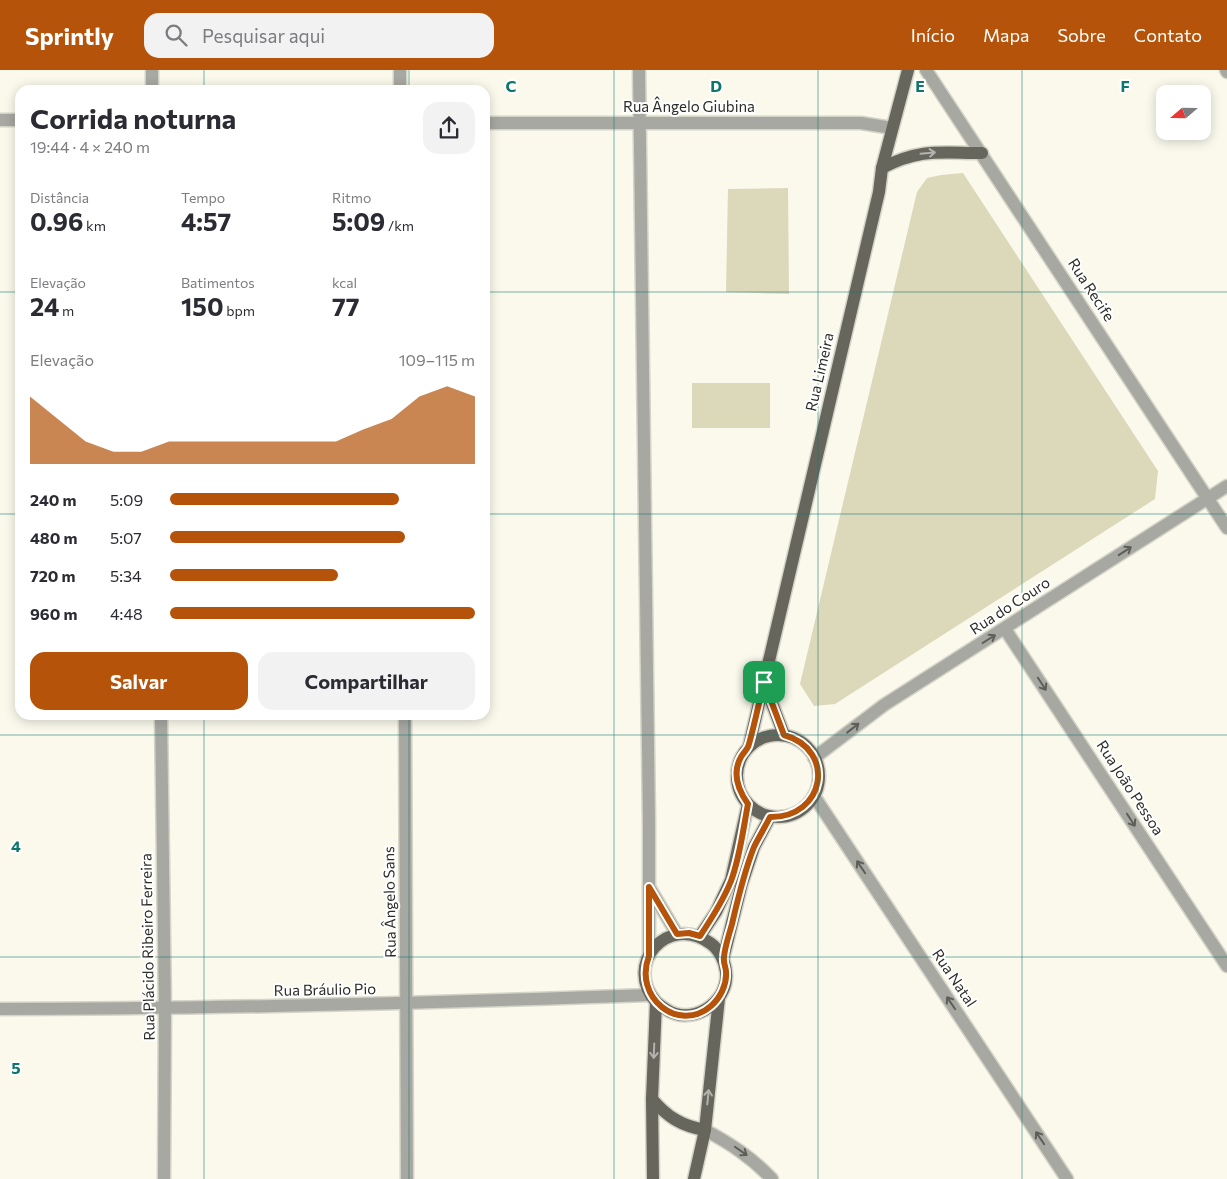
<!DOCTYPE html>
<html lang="pt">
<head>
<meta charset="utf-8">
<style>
  body { margin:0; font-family:Commissioner,sans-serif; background:#f2f2f3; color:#2b2b33; height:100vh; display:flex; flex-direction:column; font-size:19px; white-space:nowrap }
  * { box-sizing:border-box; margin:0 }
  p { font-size:16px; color:#7c7c81 }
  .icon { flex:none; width:28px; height:28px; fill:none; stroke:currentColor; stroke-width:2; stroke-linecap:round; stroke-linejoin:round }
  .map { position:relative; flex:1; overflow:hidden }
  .panel { position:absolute; left:15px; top:15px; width:475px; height:635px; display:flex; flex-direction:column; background:#fff; border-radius:15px; box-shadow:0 2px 12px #0003 }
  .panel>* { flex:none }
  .needle { width:32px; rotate:250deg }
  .buttons { position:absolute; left:1156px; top:15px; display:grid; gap:10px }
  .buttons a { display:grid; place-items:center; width:55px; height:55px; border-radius:10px; background:#fff; box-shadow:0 2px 12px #0003; font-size:25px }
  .pin { position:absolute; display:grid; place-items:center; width:42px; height:42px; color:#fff; margin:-21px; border-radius:10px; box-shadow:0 2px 8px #0006 }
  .round { display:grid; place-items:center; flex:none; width:52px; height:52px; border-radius:15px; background:#f2f2f3 }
  .head { display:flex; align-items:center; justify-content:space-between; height:85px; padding:0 15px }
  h1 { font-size:28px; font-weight:700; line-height:38px }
  .metrics { display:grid; grid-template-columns:repeat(3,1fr); gap:8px; height:85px; padding:5px 15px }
  .metrics div { display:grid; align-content:center }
  .metrics b { font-size:25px; font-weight:700 }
  .metrics small { font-size:14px; font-weight:400 }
  .metrics p { font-size:14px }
  .chart { height:140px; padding:10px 15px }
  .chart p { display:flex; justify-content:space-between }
  .chart svg { width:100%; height:90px; margin-top:5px; fill:#b45309; opacity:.7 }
  .button { display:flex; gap:10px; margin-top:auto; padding:10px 15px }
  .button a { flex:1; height:58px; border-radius:15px; background:#b45309; color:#fff; font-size:20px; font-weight:700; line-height:58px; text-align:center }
  .button a+a { background:#f2f2f3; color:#2b2b33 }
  ul { padding:0 15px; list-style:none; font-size:16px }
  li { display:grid; grid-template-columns:80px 60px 1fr; align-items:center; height:38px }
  li i { height:12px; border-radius:6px; background:#b45309 }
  header { display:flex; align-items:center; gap:30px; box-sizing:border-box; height:70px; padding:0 25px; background:#b45309; color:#fff }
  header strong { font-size:24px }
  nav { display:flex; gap:28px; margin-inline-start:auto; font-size:18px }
  .search { width:350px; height:45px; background:#f2f2f3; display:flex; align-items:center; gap:12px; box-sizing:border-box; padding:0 18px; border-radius:15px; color:#7c7c81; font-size:19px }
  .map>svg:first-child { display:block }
  .green { fill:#dcd8ba }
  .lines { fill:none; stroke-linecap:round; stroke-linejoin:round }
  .minor-casing { stroke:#d5d4c9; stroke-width:15 }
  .major-casing { stroke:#d5d4c9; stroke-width:15 }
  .minor { stroke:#a8a8a2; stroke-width:12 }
  .major { stroke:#67665d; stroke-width:12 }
  .oneway { stroke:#b3b2ae }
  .oneway2 { stroke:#5e5e59 }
  .route-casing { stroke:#fff; stroke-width:10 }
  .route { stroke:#b45309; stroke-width:6 }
  .grid { fill:none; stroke:#0f766e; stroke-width:1; stroke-opacity:0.55 }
  .labels { text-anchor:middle; stroke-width:4; stroke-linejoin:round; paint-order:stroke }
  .street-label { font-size:15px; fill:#2d2d28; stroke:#fff }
  .grid-label { font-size:16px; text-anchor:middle; font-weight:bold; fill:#0f766e; stroke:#fff; stroke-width:4; stroke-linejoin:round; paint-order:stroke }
</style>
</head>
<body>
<header>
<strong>Sprintly</strong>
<div class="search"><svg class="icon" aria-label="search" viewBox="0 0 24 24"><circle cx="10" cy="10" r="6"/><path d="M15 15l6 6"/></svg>Pesquisar aqui</div>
<nav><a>Início</a><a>Mapa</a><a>Sobre</a><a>Contato</a></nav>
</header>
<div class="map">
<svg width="1227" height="1109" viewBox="0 0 1227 1109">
  <rect width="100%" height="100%" fill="#faf9ec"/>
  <g class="green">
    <polygon points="963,103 1158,401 1155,429 835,634 814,636 800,614 917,122 927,108 941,105"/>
    <polygon points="788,118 789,224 726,222 728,119"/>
    <rect x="692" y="313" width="78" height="45"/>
  </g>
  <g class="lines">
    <defs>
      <g id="minor">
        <polyline points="152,0 152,20"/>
        <polyline points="639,0 649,752 649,886"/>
        <polyline points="926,0 1227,458"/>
        <polyline points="1226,0 1227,2"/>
        <polyline points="400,20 400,0"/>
        <polyline points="0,50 20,50"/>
        <polyline points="485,53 861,53 892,58"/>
        <polyline points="1005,559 1227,896"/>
        <polyline points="161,645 165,939 164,1109"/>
        <polyline points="405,645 407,1109"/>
        <polyline points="814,688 884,635 1227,416"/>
        <polyline points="814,726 1067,1109"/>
        <polyline points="649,817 677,864"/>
        <path d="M 0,939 C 217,939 433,933 650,925"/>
        <path d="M 705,1060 C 731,1074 751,1087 772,1109"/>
      </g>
      <g id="major">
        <path d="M 882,98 C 920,78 941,83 982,83"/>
        <polyline points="764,612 784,665"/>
        <circle cx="778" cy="706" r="41"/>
        <polyline points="749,676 879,122 882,98 908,0"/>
        <polyline points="700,866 716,842 731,810 748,734"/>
        <polyline points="723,889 742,813 754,777 770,747"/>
        <path d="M 652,1029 C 667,1047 682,1056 705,1060"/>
        <path d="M 653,1109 L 652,1029 L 656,932 C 623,895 667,843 710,873 C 719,879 725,891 726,902 C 729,928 701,951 676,944 C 668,942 662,937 656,932"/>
        <polyline points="694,1109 705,1060 719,928"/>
      </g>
    </defs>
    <use href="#minor" class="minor-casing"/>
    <use href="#major" class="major-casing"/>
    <use href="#minor" class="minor"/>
    <use href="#major" class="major"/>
  </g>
  <defs><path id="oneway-shaft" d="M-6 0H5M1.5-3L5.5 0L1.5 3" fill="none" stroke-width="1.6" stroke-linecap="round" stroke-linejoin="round" transform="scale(1.25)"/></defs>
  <g class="oneway">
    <use href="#oneway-shaft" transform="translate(928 83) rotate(-5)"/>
    <use href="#oneway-shaft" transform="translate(654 981) rotate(92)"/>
    <use href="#oneway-shaft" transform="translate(708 1027) rotate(-84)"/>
  </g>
  <g class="oneway2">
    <use href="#oneway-shaft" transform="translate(1125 481) rotate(-33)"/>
    <use href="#oneway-shaft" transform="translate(989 569) rotate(-32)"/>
    <use href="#oneway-shaft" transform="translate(1042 614) rotate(57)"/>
    <use href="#oneway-shaft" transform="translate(853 658) rotate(-38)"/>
    <use href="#oneway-shaft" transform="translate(1131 750) rotate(57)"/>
    <use href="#oneway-shaft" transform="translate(861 797) rotate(-124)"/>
    <use href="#oneway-shaft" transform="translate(951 933) rotate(-124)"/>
    <use href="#oneway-shaft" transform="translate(1040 1068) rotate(-124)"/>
    <use href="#oneway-shaft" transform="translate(741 1081) rotate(35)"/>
  </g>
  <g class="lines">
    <defs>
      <path id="route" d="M 764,612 L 784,665 C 837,680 825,748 770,747 C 765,757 759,767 754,777 C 744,802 738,828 732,854 C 729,865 725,876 724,887 C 723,893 726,897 726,902 C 727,915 720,928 711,936 C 678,964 633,927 649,886 L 649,817 L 677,864 L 689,863 L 700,866 C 712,848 723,831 731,811 C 740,787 743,760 748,734 C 738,720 732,703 741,687 C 744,682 748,679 749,674 C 755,653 759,632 764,612 Z"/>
    </defs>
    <use href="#route" class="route-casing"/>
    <use href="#route" class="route"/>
  </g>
  <path class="grid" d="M 204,0 L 204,20M 409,0 L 409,20M 614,0 L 614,1109M 818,0 L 818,1109M 1022,0 L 1022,1109M 0,222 L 20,222M 485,222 L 1227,222M 0,444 L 20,444M 485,444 L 1227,444M 204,645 L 204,1109M 409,645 L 409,1109M 0,665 L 1227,665M 0,887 L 1227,887"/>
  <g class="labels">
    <g class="street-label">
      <text x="689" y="42">Rua Ângelo Giubina</text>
      <text transform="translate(1091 220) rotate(57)" y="5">Rua Recife</text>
      <text transform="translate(820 302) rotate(-77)" y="5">Rua Limeira</text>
      <text transform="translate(1010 536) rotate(-33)" y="5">Rua do Couro</text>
      <text transform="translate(1130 718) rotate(57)" y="5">Rua João Pessoa</text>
      <text transform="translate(390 832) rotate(-91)" y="5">Rua Ângelo Sans</text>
      <text transform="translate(148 877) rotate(-91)" y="5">Rua Plácido Ribeiro Ferreira</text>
      <text transform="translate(954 908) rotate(56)" y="5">Rua Natal</text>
      <text transform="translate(325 920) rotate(-1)" y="5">Rua Bráulio Pio</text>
    </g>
  </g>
  <g class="grid-label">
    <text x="511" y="22">C</text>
    <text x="716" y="22">D</text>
    <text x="920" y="22">E</text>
    <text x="1125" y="22">F</text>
    <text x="16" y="782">4</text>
    <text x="16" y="1004">5</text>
  </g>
</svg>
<div class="buttons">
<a><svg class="needle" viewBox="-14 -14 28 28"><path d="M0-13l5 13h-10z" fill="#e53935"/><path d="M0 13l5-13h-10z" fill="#7c7c81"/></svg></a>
</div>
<div class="pin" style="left:764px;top:612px;background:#1e9e55"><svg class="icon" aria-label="arrive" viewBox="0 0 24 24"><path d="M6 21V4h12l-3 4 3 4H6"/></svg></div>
<section class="panel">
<div class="head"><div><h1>Corrida noturna</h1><p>19:44 · 4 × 240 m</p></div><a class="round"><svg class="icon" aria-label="share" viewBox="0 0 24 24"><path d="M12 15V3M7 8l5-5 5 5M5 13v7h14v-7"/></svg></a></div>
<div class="metrics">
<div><p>Distância</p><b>0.96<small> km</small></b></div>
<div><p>Tempo</p><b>4:57</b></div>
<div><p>Ritmo</p><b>5:09<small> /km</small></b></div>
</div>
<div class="metrics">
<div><p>Elevação</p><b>24<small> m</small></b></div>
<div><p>Batimentos</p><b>150<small> bpm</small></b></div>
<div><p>kcal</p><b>77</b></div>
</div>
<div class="chart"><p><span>Elevação</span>109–115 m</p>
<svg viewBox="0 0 160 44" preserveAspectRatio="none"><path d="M0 44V11L10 22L20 33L30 38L40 38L50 33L60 33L70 33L80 33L90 33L100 33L110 33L120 27L130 22L140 11L150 6L160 11V44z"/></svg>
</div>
<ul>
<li><b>240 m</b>5:09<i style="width:75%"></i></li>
<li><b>480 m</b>5:07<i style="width:77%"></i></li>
<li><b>720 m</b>5:34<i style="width:55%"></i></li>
<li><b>960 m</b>4:48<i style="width:100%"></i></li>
</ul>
<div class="button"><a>Salvar</a><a>Compartilhar</a></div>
</section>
</div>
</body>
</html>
